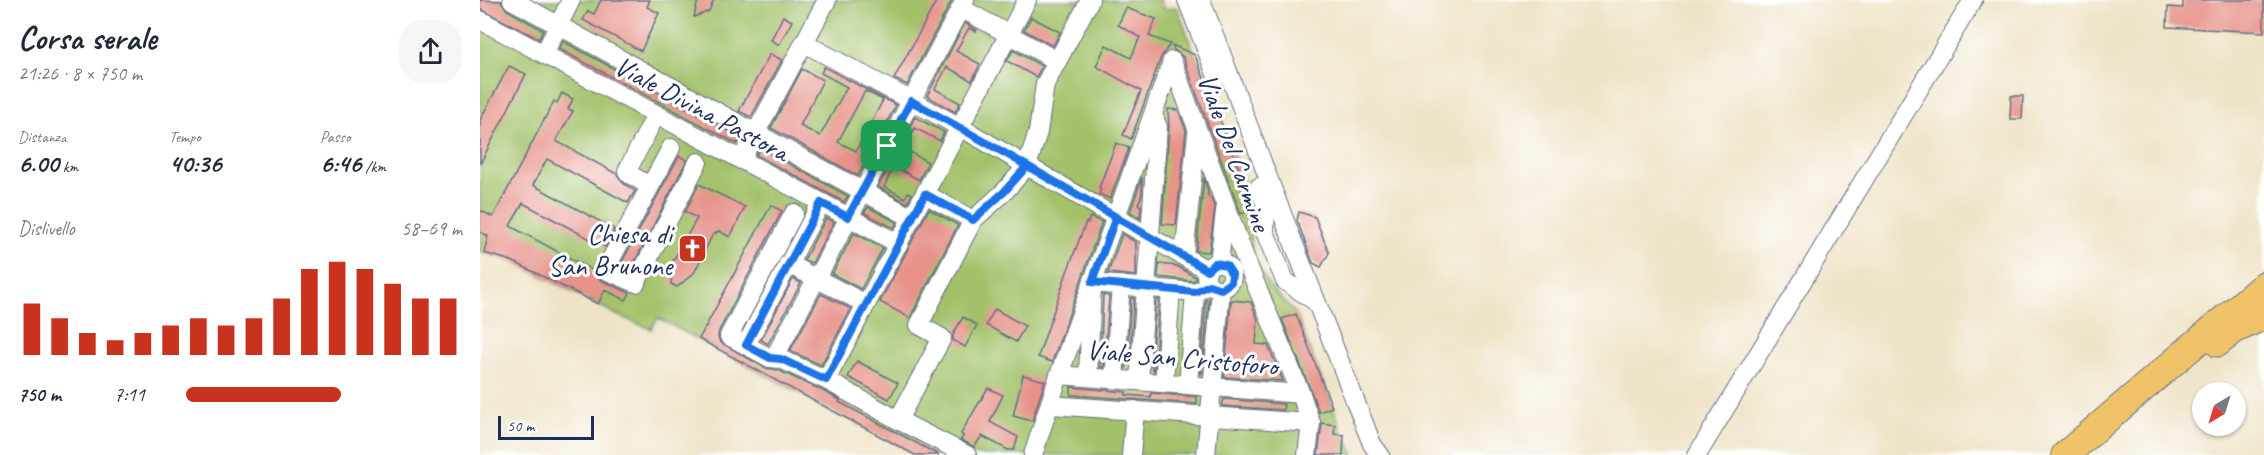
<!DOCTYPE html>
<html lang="it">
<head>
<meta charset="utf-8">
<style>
  body { margin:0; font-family:Caveat,sans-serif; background:#f6f6f7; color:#1f2937; height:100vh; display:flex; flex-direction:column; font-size:22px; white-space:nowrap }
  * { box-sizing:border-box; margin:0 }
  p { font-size:20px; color:#747a83 }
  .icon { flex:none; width:33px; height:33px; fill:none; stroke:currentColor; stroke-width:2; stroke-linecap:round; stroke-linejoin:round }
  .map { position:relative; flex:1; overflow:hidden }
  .side { display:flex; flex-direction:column; background:#fff; width:480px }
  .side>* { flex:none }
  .needle { width:39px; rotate:218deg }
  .controls { position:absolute; left:1712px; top:382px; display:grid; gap:12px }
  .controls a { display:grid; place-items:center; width:54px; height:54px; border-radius:50%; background:#fff; box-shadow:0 2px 4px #0004; font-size:30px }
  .scale { position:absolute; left:18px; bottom:15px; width:96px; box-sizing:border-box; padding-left:6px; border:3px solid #1b2f5e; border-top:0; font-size:16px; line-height:21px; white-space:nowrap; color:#1b2f5e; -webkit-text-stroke:4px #fff; paint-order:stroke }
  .pin { position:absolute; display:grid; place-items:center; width:51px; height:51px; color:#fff; margin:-26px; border-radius:12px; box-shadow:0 3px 9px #0006 }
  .round { display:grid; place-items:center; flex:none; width:63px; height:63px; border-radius:24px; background:#f6f6f7 }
  .summary { display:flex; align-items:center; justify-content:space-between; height:102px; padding:0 18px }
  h1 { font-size:33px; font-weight:700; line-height:45px }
  .stats { display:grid; grid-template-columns:repeat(3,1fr); gap:9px; height:102px; padding:6px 18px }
  .stats div { display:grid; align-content:center }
  .stats b { font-size:26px; font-weight:700 }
  .stats small { font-size:16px; font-weight:400 }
  .stats p { font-size:16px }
  .chart { height:168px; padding:12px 18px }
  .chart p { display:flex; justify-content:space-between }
  .chart svg { width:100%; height:108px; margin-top:6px; stroke:#c8321e; stroke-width:6 }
  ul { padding:0 18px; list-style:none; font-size:20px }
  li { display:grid; grid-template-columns:96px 72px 1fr; align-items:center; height:45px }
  li i { height:15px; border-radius:8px; background:#c8321e }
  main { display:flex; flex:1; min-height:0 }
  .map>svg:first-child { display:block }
  .green { fill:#a2c169; stroke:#5e7864; stroke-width:1.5 }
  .building { fill:#e7938a; fill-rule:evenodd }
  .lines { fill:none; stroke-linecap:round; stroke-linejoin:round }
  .minor-casing { stroke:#656e82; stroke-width:20 }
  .highway-casing { stroke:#656e82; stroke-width:29 }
  .minor { stroke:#fff; stroke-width:18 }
  .highway { stroke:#f1c369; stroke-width:27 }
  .route-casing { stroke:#fff; stroke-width:12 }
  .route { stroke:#1a73e8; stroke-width:8 }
  .labels { text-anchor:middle; stroke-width:6; stroke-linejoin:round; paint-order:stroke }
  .street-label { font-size:28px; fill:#1b2f5e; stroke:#fff }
  .poi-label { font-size:28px; fill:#1b2f5e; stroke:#fff; text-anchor:end }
</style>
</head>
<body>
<main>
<section class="side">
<div class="summary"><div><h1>Corsa serale</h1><p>21:26 · 8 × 750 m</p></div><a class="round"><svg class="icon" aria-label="share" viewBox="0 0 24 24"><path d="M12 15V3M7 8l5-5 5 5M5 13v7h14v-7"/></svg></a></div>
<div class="stats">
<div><p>Distanza</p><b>6.00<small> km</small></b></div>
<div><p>Tempo</p><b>40:36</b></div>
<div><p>Passo</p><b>6:46<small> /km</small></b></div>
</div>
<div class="chart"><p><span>Dislivello</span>58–69 m</p>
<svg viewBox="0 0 160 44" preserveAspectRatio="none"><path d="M5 44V23M15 44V29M25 44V35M35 44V38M45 44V35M55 44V32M65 44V29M75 44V32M85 44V29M95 44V21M105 44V9M115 44V6M125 44V9M135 44V15M145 44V21M155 44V21"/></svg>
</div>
<ul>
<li><b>750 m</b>7:11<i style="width:56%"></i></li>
</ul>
</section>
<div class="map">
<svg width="1784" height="455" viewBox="0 0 1784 455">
  <rect width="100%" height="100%" fill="#fff"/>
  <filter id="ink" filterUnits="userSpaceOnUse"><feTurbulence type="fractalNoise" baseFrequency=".0167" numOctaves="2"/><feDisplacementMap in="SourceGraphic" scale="12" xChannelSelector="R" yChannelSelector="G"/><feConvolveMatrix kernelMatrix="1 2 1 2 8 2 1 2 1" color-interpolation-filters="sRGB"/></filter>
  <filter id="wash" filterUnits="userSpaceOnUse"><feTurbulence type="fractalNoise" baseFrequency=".008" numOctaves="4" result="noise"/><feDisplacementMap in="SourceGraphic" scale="24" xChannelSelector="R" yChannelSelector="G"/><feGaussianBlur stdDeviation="1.35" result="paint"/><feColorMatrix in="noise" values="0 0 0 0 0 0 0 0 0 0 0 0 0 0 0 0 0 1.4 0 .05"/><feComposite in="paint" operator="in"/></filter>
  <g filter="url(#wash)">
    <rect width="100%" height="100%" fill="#eee3c6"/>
    <polygon class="green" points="0,0 681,0 681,4 685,9 697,7 771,200 768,211 772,250 783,276 792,289 816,314 864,435 874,455 436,455 178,318 171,329 137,315 33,261 0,252"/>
    <g id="blocks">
      <g class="building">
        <polygon points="0,0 21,1 27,10 63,30 59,39 0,9"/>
        <polygon points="121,0 170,0 167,7 179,13 161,51 103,20 108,11 114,14"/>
        <polygon points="218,0 234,0 229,11 214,17"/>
        <polygon points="457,0 472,0 427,85 414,79"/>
        <polygon points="1703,0 1784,0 1784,32 1687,27 1688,7 1703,8"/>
        <polygon points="646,8 676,19 669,36 690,44 681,57 651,139 643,135 661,91 616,66 626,45 651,58 660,37 638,25"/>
        <polygon points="303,16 312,21 299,45 291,40"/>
        <polygon points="551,17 580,32 573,46 544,30"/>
        <polygon points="485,23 497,30 496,32 489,28 476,51 500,64 492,81 467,67 455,89 480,103 475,112 447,96"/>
        <polygon points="83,41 260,137 257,144 79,49"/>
        <polygon points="692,45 715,55 771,200 765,203 768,211 761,214 703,57 694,50"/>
        <polygon points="533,50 562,66 556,77 527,61"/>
        <polygon points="290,54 302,60 271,117 259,111"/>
        <polygon points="29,66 46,74 0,164 0,120"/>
        <path d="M 344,67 L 416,105 L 378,176 L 291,128 L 322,69 L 343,80 L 320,126 L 340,136 L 367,87 L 341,73 ZM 385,91 L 403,100 L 376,151 L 358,142 Z"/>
        <polygon points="82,93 93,99 88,109 93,111 76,141 137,174 143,183 155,191 148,203 67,159 53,185 134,229 125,247 43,203 30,226 114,271 116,276 121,280 150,293 146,300 125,290 118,304 32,261 4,253 8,236 0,232 0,210 13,217 74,101 77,103"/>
        <polygon points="1531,96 1543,96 1542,119 1530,119"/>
        <polygon points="688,109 698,110 706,130 696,225 682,224 689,128"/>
        <polygon points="435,117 464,132 460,141 435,128 424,149 448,162 439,180 414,166 404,187 425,198 428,192 432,194 427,203 398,187"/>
        <polygon points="636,143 649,148 630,199 619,194 621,189 619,188"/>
        <polygon points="280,148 368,196 364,202 276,155"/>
        <polygon points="199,156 207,160 151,269 141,264"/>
        <polygon points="662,177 662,194 658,204 661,206 660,218 650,212"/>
        <polygon points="724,178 728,191 728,197 731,198 735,208 729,252 716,251"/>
        <polygon points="219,184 265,207 250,237 239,231 232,236 214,273 197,287 191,284 193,261 217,218 205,212"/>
        <polygon points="291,205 302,211 239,331 238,337 240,342 285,368 298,370 341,390 360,400 359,402 459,455 435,455 219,339"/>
        <polygon points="388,207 417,222 414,228 384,213"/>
        <polygon points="449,209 478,225 430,318 400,302"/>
        <polygon points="819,212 835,217 849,253 841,267 833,263 817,220"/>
        <polygon points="610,217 622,222 572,362 558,357 587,272 606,222 608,223"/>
        <polygon points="346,218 354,222 332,263 324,260"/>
        <polygon points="374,233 403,248 381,289 352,274"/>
        <polygon points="642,234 656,242 656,276 628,273"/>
        <polygon points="679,264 697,266 717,278 713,281 678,277"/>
        <polygon points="313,279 321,283 288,344 281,340"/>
        <polygon points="341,294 371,309 341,365 310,351"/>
        <polygon points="623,295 629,296 624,367 620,367"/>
        <polygon points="651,298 654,298 649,364 647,364 646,369"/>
        <polygon points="726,299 729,299 722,373 720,374"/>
        <polygon points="676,300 679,300 674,371 671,365"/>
        <polygon points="751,300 771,302 778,320 776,344 788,345 803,381 744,377"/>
        <polygon points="515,309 545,326 536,342 506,325"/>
        <polygon points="816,314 852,407 839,412 802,319"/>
        <polygon points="483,317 497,325 485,347 473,340 473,335"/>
        <polygon points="377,361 418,383 409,399 368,377"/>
        <polygon points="543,375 565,381 552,421 533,416"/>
        <polygon points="591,387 646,392 646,395 671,397 671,393 717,397 717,404 591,395"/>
        <polygon points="508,388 523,395 510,422 538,437 534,450 528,450 502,436 494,447 481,440 483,436 481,434 488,421"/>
        <polygon points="744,399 804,404 803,410 742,406"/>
        <polygon points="842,423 855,425 854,434 864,435 863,455 838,455"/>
      </g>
    </g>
  </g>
  <g filter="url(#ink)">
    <use href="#blocks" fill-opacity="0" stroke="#656e82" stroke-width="1.5"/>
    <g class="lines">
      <defs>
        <g id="minor">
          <polyline points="32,0 432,218"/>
          <polyline points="547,0 346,380 418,420 462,338 439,325 493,220 524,192 547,166 558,132 565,84 610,0"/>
          <polyline points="707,0 737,77"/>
          <polyline points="721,0 792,188 892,444 900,455"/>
          <polyline points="481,8 577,61"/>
          <polyline points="0,20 419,244"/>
          <polyline points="324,43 480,127 727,270"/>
          <polyline points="64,54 91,0"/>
          <polyline points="692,61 767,263 821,394 831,423 827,455"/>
          <polyline points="191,148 125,270 156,283 218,162"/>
          <polyline points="261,160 347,0"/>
          <polyline points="170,186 149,174 147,171 176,115"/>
          <polyline points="779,187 786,206 785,232 805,281 836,302"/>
          <polyline points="445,194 493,220"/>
          <polyline points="314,213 249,336 290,358 301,359 346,380"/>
          <polyline points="704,256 717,133"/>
          <circle cx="739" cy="276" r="13"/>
          <polyline points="739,263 745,211"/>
          <polyline points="308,264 386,304"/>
          <polyline points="266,345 341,203"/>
          <polyline points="294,358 485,0"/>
          <polyline points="579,375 821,394"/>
          <polyline points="608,377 612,283 715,292 729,285"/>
          <polyline points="634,379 641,285"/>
          <polyline points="659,381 678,127 674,117"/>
          <polyline points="684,383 691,290"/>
          <polyline points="708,385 715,292"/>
          <polyline points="570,405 831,423"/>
          <polyline points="418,420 487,455"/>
          <polyline points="553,455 579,375 692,61"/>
          <polyline points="651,455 655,410"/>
          <polyline points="726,455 741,289"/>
          <polyline points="1217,455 1493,0"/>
        </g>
        <g id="highway">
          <polyline points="1738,343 1754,330 1784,316"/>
          <polyline points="1585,455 1784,285"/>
        </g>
      </defs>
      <use href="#minor" class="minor-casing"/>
      <use href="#highway" class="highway-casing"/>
      <use href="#minor" class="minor"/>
      <use href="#highway" class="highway"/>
    </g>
  </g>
  <g class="lines" filter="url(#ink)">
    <defs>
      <path id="route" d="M 407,146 L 368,217 L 341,203 L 266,345 L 290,358 L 301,359 L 346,380 L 445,194 L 493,220 L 524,192 L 547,166 L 727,270 L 735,263 L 746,265 L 752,274 L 751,282 L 741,289 L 729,285 L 715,292 L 612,282 L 636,217 C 568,178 500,138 431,101 L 407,146"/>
    </defs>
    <use href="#route" class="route-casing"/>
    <use href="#route" class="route"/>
  </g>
  <defs>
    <symbol id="church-square" viewBox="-11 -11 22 22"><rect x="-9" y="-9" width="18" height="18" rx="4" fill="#c8321e" stroke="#fff"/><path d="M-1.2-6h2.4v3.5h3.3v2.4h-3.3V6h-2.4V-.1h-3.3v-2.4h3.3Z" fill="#fff"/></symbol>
  </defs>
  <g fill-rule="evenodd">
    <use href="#church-square" x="196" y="232" width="33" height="33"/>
  </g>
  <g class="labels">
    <g class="street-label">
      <text transform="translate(222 108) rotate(28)" y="10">Viale Divina Pastora</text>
      <text transform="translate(755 152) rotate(70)" y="10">Viale Del Carmine</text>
      <text transform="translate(702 357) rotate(5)" y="10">Viale San Cristoforo</text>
    </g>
    <g class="poi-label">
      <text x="192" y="243">Chiesa di<tspan x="192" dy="32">San Brunone</tspan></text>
    </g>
  </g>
</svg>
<div class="controls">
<a><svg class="needle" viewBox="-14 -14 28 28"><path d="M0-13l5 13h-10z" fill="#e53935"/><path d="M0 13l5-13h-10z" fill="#747a83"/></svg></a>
</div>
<div class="scale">50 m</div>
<div class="pin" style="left:407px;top:146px;background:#1e9e55"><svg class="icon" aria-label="arrive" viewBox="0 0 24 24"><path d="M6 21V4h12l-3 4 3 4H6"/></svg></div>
</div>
</main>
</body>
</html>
